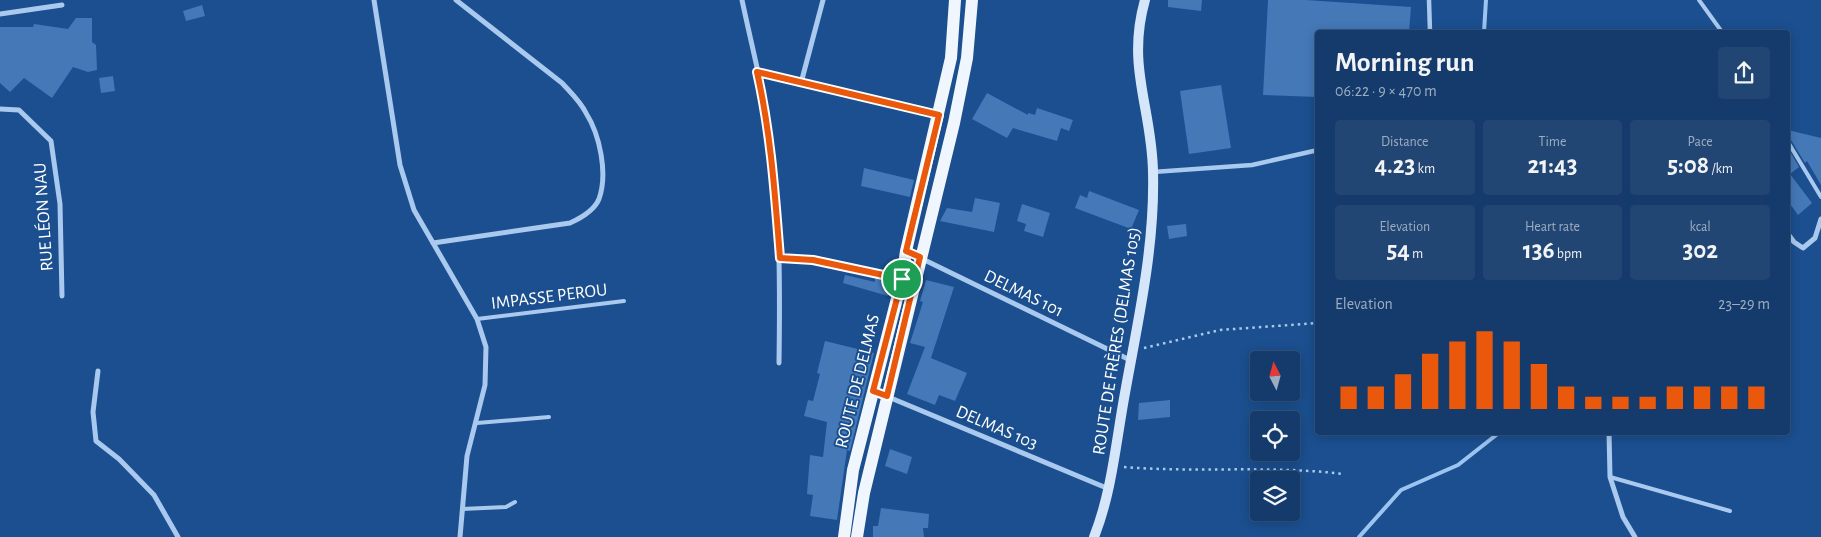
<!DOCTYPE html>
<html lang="en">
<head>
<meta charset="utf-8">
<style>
  body { margin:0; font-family:"Alegreya Sans",sans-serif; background:#214673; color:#f1f3f6; height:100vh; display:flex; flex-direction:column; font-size:19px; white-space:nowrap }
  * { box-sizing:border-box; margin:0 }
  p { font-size:16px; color:#9dadc1 }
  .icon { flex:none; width:28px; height:28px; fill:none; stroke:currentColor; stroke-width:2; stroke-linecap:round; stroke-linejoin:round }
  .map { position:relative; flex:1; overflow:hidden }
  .panel { position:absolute; left:1315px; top:30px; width:475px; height:405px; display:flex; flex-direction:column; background:#143b6b; border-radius:5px; box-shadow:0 2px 12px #0003,0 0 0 1px #33557e }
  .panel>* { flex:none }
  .needle { width:32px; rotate:354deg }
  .buttons { position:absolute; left:1250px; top:351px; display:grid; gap:10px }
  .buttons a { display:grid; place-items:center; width:50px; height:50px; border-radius:5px; background:#143b6b; box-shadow:0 2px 12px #0003,0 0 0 1px #33557e; font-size:25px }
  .pin { position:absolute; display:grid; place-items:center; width:42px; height:42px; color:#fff; margin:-21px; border:2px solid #fff; border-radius:50%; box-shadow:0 1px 5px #0007 }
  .round { display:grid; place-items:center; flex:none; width:52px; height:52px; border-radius:5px; background:#214673 }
  .overview { display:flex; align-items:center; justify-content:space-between; height:85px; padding:0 20px }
  h1 { font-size:28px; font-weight:600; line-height:38px }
  .stats { display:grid; grid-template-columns:repeat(3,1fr); gap:8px; height:85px; padding:5px 20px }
  .stats div { display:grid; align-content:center; border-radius:5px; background:#214673; text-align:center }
  .stats b { font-size:25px; font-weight:600 }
  .stats small { font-size:14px; font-weight:400 }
  .stats p { font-size:14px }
  .chart { height:140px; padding:10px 20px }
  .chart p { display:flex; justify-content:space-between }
  .chart svg { width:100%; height:90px; margin-top:5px; stroke:#ea580c; stroke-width:6 }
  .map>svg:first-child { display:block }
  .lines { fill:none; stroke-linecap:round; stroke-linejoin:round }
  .stream { stroke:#9cc4f0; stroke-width:4 }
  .building { fill:#4478b7 }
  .path { stroke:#a9c9ee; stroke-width:2.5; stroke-dasharray:2.5 4; stroke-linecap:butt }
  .service { stroke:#a9c9ee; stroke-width:4 }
  .pedestrian { stroke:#a9c9ee; stroke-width:4.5 }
  .minor { stroke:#a9c9ee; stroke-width:5 }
  .secondary { stroke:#d6e6fa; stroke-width:10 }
  .primary { stroke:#f0f6ff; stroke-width:12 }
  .route-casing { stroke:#fff; stroke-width:10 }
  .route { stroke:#ea580c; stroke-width:6 }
  .labels { text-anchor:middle; stroke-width:4; stroke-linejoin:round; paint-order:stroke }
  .street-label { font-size:18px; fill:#fff; stroke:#1b4f8f }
</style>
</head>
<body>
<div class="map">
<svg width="1821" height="537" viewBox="0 0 1821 537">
  <rect width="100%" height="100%" fill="#1b4f8f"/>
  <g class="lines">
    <g class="stream">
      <polyline points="1484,32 1486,0"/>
      <polyline points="1359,537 1401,490 1458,465 1500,432"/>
    </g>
  </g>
  <g class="building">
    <polygon points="1168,0 1202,0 1201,11 1168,7"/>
    <polygon points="1268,0 1306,0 1411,7 1409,32 1318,32 1318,97 1263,95"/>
    <polygon points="202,5 205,16 186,21 183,11"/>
    <polygon points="76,18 92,18 92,42 96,45 97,70 88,72 73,67 52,98 24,78 10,92 0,83 0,27 33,27 34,24 68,29"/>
    <polygon points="113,76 115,91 101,93 99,78"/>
    <polygon points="1221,85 1231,148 1189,154 1180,91"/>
    <polygon points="987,93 1028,115 1028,113 1035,115 1037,108 1073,120 1069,131 1061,128 1057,141 1013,128 1007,138 972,119"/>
    <polygon points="1788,130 1821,138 1821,185 1807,161 1805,163 1791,140 1788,138"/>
    <polygon points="1788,148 1799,167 1790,174 1812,203 1798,215 1788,201"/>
    <polygon points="864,168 914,180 910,197 861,186"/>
    <polygon points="1089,191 1139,210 1131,229 1075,208 1080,195 1087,198"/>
    <polygon points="975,198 1000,203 994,232 940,221 947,208 972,212"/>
    <polygon points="1022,204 1050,213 1043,237 1024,231 1026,224 1017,221"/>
    <polygon points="1186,224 1187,236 1169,239 1167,226"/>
    <polygon points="845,275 875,282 875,275 893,280 888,296 843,283"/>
    <polygon points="926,280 954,287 931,358 967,373 955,401 939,395 935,405 907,394 925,347 910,343 923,302 920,301"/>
    <polygon points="825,341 874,353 850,451 847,450 837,520 810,516 813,495 807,494 810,455 823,457 827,422 804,416 808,400 813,401 820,374 817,373"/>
    <polygon points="1170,400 1170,417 1138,420 1139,403"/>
    <polygon points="890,449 912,457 907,474 885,466"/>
    <polygon points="881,508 929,514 928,528 923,528 924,537 873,537 873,526 878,526"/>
  </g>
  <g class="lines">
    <g class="path">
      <polyline points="788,259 813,260 890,276"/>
      <polyline points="1144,348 1220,330 1318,323"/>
      <path d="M 1124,467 C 1197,473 1270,465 1343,474"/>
    </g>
    <g class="service">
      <polyline points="1699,0 1722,32"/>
      <polyline points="1788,142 1821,197"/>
      <polyline points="477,319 624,301"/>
      <polyline points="477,423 549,417"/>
      <polyline points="1610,477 1730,511"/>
      <polyline points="462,509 506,507 515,502"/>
    </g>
    <g class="pedestrian">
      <polyline points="1429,0 1430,32"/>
      <polyline points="1153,172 1252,165 1318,150"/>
    </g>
    <g class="minor">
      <polyline points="374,0 400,165 414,210 477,319 486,347 485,385 467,456 460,537"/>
      <path d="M 742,0 C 753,52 767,104 773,157 C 780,226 780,294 779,363"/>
      <polyline points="0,14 62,5"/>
      <polyline points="757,72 937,115"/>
      <polyline points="801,83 823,0"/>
      <polyline points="0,109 19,110 51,141 60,204 62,296"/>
      <polyline points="1788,234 1794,242 1803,248 1815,238 1821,219"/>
      <path d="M 433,243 L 570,223 C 581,218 594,211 599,199 C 608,174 600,135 586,113 C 580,101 571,93 562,83 L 456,0"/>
      <polyline points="906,251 1130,360"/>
      <polyline points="98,371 93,412 96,441 119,459 154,495 178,537"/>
      <polyline points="874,391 1109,489"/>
      <polyline points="1609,432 1610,477 1623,517 1635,537"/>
    </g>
    <path class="secondary" d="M 1094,537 C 1112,492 1116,441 1125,393 C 1138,320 1155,247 1153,172 C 1152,108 1126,67 1145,0"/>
    <g class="primary">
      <polyline points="844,537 853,470 902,279 906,251 951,58 955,0"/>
      <polyline points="857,537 864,493 954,123 967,58 972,0"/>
    </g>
  </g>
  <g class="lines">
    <defs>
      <path id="route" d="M 757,72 L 939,115 L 906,251 L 920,257 L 887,396 L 873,391 L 902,279 L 813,260 L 780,258 C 775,195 771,134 757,72 Z"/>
    </defs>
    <use href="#route" class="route-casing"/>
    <use href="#route" class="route"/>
  </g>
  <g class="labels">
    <g class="street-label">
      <text transform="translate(43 217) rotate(-94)" y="6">RUE LÉON NAU</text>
      <text transform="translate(1024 293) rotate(26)" y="6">DELMAS 101</text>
      <text transform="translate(549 296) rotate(-7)" y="6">IMPASSE PEROU</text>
      <text transform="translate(1116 341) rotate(-81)" y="6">ROUTE DE FRÈRES (DELMAS 105)</text>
      <text transform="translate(857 381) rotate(-76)" y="6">ROUTE DE DELMAS</text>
      <text transform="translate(997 427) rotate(23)" y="6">DELMAS 103</text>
    </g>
  </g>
</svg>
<div class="buttons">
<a><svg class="needle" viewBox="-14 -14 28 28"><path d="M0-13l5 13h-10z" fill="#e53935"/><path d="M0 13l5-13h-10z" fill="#9dadc1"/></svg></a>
<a><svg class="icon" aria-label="locate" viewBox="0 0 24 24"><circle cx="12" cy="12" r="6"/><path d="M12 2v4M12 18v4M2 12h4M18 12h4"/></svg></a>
<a><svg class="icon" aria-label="layers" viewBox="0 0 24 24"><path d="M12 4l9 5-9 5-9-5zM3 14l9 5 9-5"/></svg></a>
</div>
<div class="pin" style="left:902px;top:279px;background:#1e9e55"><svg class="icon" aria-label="arrive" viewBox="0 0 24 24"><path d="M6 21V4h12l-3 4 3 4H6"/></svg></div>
<section class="panel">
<div class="overview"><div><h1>Morning run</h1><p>06:22 · 9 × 470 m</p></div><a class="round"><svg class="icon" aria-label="share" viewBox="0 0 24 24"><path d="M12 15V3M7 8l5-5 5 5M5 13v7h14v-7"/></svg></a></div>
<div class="stats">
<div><p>Distance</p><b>4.23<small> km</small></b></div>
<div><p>Time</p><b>21:43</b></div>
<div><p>Pace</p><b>5:08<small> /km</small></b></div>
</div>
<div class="stats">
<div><p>Elevation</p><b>54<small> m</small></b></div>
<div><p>Heart rate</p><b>136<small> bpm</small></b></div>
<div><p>kcal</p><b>302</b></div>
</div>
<div class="chart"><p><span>Elevation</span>23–29 m</p>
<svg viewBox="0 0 160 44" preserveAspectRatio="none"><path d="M5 44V33M15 44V33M25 44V27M35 44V17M45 44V11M55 44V6M65 44V11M75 44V22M85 44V33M95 44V38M105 44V38M115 44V38M125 44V33M135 44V33M145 44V33M155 44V33"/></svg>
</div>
</section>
</div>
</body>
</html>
